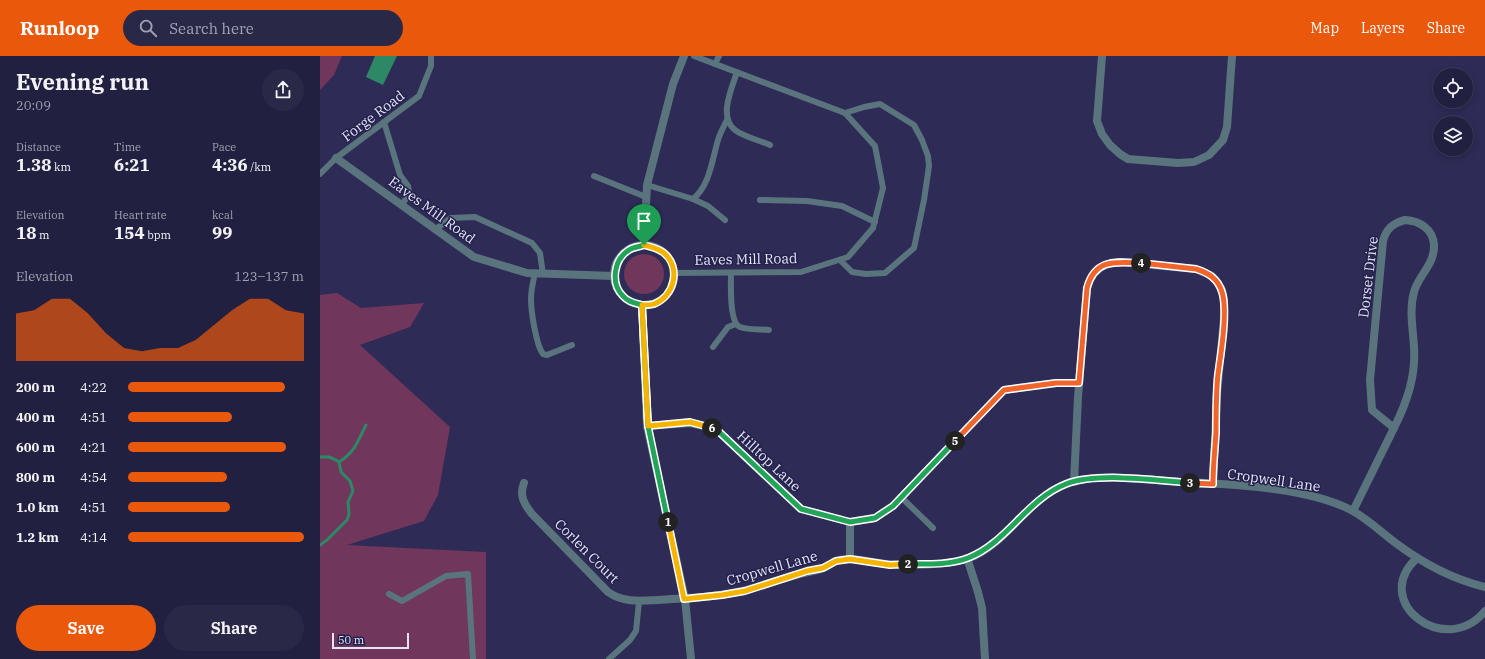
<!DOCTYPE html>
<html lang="en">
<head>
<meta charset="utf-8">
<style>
  body { margin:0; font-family:"IBM Plex Serif",serif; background:#2a2847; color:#f1f3f6; height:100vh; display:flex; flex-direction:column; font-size:15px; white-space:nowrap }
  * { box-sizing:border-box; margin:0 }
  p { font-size:13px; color:#a2a3b1 }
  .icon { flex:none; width:22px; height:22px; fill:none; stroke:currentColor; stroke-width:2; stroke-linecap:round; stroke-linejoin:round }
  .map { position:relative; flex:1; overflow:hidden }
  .sheet { display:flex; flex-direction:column; background:#222040; width:320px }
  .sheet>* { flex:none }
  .controls { position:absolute; left:1113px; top:12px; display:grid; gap:8px }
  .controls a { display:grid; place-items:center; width:40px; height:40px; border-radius:50%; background:#222040; box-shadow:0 2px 10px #0003,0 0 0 1px #3f3e59; font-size:20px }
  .scale { position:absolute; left:12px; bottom:10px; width:77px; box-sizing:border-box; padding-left:4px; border:2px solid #e3e4fa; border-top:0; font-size:11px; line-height:14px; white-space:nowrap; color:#e3e4fa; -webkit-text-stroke:3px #24214b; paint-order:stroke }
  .pin { position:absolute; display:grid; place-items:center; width:34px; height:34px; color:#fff; margin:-41px -17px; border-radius:50% 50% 50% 0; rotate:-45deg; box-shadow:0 0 4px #0007 }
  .pin .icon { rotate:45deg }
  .km { position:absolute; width:20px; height:20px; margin:-10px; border-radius:50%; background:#222; color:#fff; font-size:11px; line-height:20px; text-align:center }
  .round { display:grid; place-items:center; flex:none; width:42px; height:42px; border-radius:21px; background:#2a2847 }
  .headline { display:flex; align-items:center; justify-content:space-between; height:68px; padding:0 16px }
  h1 { font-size:22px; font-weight:800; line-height:30px }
  .figures { display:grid; grid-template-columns:repeat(3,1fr); gap:6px; height:68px; padding:4px 16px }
  .figures div { display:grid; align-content:center }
  .figures b { font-size:17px; font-weight:800 }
  .figures small { font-size:11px; font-weight:400 }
  .figures p { font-size:11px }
  .chart { height:112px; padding:8px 16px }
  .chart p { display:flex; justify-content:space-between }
  .chart svg { width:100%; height:72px; margin-top:4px; fill:#ea580c; opacity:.7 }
  .button { display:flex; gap:8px; margin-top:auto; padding:8px 16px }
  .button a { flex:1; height:46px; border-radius:24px; background:#ea580c; color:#fff; font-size:16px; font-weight:800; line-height:46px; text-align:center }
  .button a+a { background:#2a2847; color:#f1f3f6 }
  ul { padding:0 16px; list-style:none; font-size:13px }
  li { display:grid; grid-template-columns:64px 48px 1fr; align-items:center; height:30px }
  li i { height:10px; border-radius:5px; background:#ea580c }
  header { display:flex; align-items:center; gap:24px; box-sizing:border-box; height:56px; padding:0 20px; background:#ea580c; color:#fff }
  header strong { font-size:19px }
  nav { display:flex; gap:22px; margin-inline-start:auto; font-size:14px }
  .search { width:280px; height:36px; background:#2a2847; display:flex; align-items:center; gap:10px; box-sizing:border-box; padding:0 14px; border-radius:22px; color:#a2a3b1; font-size:15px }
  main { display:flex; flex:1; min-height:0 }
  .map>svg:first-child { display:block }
  .green { fill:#71365b }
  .water { fill:#2d8965 }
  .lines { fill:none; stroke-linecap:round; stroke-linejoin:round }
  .stream { stroke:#2d8965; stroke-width:3 }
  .lane { stroke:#5a747e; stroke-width:6 }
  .street { stroke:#5a747e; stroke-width:8 }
  .split-1-casing { stroke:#fff; stroke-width:8 }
  .split-2-casing { stroke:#fff; stroke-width:8 }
  .split-3-casing { stroke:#fff; stroke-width:8 }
  .split-4-casing { stroke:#fff; stroke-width:8 }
  .split-5-casing { stroke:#fff; stroke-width:8 }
  .split-6-casing { stroke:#fff; stroke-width:8 }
  .split-7-casing { stroke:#fff; stroke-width:8 }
  .split-1 { stroke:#22a559; stroke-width:5 }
  .split-2 { stroke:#f5b400; stroke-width:5 }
  .split-3 { stroke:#22a559; stroke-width:5 }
  .split-4 { stroke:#f0652b; stroke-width:5 }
  .split-5 { stroke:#f0652b; stroke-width:5 }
  .split-6 { stroke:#22a559; stroke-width:5 }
  .split-7 { stroke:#f5b400; stroke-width:5 }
  .labels { text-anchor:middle; stroke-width:3; stroke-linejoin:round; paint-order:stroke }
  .street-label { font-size:14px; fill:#e3e4fa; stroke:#24214b }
</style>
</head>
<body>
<header>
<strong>Runloop</strong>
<div class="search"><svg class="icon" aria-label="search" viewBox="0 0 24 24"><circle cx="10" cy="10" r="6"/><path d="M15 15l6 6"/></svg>Search here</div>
<nav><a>Map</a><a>Layers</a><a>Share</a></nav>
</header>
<main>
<section class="sheet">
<div class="headline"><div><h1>Evening run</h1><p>20:09</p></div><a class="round"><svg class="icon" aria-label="share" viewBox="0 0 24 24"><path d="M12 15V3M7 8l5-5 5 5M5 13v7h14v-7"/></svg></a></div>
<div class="figures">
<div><p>Distance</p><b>1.38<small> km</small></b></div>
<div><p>Time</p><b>6:21</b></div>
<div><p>Pace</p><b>4:36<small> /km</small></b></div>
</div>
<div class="figures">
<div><p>Elevation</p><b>18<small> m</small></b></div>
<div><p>Heart rate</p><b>154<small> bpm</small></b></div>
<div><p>kcal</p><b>99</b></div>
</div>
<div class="chart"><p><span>Elevation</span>123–137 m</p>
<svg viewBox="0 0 160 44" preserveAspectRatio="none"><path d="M0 44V15L10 13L20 6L30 6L40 15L50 27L60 36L70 38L80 36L90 36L100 31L110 22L120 13L130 6L140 6L150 13L160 15V44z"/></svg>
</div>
<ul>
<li><b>200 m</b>4:22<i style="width:89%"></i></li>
<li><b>400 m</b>4:51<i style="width:59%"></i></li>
<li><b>600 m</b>4:21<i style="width:90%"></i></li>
<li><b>800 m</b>4:54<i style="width:56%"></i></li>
<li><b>1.0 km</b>4:51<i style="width:58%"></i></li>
<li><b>1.2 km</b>4:14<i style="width:100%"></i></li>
</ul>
<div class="button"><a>Save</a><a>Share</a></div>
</section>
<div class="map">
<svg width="1165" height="603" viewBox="0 0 1165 603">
  <rect width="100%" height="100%" fill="#2e2b56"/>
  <g class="green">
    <polygon points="0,0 22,0 14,19 0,34"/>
    <circle cx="324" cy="218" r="20"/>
    <polygon points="17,237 41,252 104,247 90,271 40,289 130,371 118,439 104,465 27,489 166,496 166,603 0,603 0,239"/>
  </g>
  <polygon class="water" points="55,0 77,0 63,29 46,21"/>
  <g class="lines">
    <g class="stream">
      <polyline points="0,401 9,401 16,404 19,406 21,416 30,425 33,435 28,446 29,458 27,464 7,484 0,489"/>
      <path d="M 19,406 C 35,396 38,385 46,369"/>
    </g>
    <g class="lane">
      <polyline points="395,8 399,0"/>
      <path d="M 417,16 C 412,32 398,61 415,74 C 422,80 441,85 450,89"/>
      <polyline points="64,66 80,119 88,130 89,135 88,139 82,149"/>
      <polyline points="0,118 16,102 99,40 111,10 111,0"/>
      <polyline points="274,120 326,141"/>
      <path d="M 327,129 L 373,143 C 390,129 392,104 398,84 C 400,77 404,70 407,64"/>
      <polyline points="373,143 388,150 405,164"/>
      <polyline points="440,144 487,145 522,150 555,166"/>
      <polyline points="116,173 131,162 155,161 212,187 220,197 223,218"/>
      <polyline points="520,204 532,216 546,218 565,217 594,192 604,144 609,110 608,100 602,84 594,69 560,48 544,51 525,57"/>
      <path d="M 215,217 C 213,226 211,234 211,243 C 211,255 216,289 223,298 L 227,299 L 252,289"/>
      <polyline points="354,217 481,216 528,201 553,172 563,132 555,90 525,57 374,0"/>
      <path d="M 411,217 C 411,227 409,267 420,271 C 428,274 440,273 449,274"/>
      <polyline points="393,291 408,271 416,268"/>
      <polyline points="581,441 613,472"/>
      <polyline points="69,538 82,545 126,520 148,518 153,603"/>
      <polyline points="289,603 310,584 316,575 319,546"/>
    </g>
    <g class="street">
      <polyline points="782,0 777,65 782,78 790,89 800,98 808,103 858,107 874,106 889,99 903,84 907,71 912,0"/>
      <polyline points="16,102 154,201 207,217 294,220"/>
      <path d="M 1085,164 C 1100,165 1113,173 1114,189 C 1115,208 1098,220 1094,236 C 1089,254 1093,273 1094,291 C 1096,320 1087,346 1074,372 L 1052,354 L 1050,324 L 1063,185 C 1066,173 1073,167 1085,164 Z"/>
      <polyline points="324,189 327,129 353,28 364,0"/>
      <circle cx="324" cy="219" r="30"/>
      <polyline points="322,249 327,370 365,543 371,603"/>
      <polyline points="327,370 370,367 395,372 481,453 530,466 555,462 573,450 684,334 736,327 759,327"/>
      <path d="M 754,426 L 758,341 L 767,232 C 772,214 783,207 801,206 L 876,213 L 892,220 L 898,227 L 902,234 L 904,243 L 904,262 L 897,338 L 893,428"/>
      <path d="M 204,427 C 199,439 204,448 212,458 L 288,536 C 304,547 320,545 338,544 C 364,542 391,542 417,536 C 437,532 456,524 476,519 C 485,516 495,516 503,512 C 508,511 511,507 515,505 C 531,500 551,507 567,508 C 586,510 629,509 647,503 C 688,489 707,441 748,427 C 779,417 815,423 846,425 C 900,428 983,429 1031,454 C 1048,463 1062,477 1077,488 C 1104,508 1132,523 1165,531"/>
      <polyline points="1033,455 1074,372"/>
      <polyline points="647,502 658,536 662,552 665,603"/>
      <path d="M 1097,502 C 1049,546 1126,603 1165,555"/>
      <polyline points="530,503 530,466"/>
    </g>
  </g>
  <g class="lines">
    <defs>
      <path id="split-1" d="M 324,189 C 319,191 313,191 309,194 C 294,203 290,227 303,240 C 308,246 315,247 322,249 L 328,370 L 348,466"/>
      <polyline id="split-2" points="348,466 364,543 402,539 425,535 487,515 503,512 516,505 530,503 570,509 588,508"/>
      <path id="split-3" d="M 588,508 C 607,508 630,509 648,502 C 687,487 707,443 746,428 C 776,416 837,424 870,427"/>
      <path id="split-4" d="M 821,207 L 876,213 C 889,217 898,223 902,236 C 908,255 901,297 898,318 C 896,337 896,357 896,376 C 895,393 893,410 893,428 L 870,427"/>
      <path id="split-5" d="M 635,385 L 684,334 L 736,327 L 759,327 L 767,232 C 775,202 796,206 821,207"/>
      <polyline id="split-6" points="392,372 395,372 481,453 530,466 555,462 573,450 635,385"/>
      <path id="split-7" d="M 324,189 C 331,191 338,192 344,197 C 361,211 355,240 334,248 C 331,249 326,249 322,249 L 328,370 L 370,366 L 392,372"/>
    </defs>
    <use href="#split-1" class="split-1-casing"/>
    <use href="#split-2" class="split-2-casing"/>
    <use href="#split-3" class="split-3-casing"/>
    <use href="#split-4" class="split-4-casing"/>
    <use href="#split-5" class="split-5-casing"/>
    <use href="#split-6" class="split-6-casing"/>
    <use href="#split-7" class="split-7-casing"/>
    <use href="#split-1" class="split-1"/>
    <use href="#split-2" class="split-2"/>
    <use href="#split-3" class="split-3"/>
    <use href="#split-4" class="split-4"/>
    <use href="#split-5" class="split-5"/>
    <use href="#split-6" class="split-6"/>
    <use href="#split-7" class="split-7"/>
  </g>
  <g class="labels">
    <g class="street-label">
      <text transform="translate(53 60) rotate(-37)" y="5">Forge Road</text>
      <text transform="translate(112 154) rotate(36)" y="5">Eaves Mill Road</text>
      <text transform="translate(426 203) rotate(-1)" y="5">Eaves Mill Road</text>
      <text transform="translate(1048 221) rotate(-83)" y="5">Dorset Drive</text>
      <text transform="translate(449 405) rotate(43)" y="5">Hilltop Lane</text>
      <text transform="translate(954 424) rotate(8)" y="5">Cropwell Lane</text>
      <text transform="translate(267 495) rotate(45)" y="5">Corlen Court</text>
      <text transform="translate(452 512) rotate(-16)" y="5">Cropwell Lane</text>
    </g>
  </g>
</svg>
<div class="controls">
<a><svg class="icon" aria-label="locate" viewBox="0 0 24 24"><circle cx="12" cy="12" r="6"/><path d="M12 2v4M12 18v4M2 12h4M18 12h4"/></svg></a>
<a><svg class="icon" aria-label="layers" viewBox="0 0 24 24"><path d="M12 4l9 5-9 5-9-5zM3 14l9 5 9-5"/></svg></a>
</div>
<div class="scale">50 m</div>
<div class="pin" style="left:324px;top:189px;background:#1e9e55"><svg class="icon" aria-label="arrive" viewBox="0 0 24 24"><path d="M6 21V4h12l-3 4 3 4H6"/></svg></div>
<b class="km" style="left:348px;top:466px">1</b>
<b class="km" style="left:588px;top:508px">2</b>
<b class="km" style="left:870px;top:427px">3</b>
<b class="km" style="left:821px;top:207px">4</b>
<b class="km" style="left:635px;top:385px">5</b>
<b class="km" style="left:392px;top:372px">6</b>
</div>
</main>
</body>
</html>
